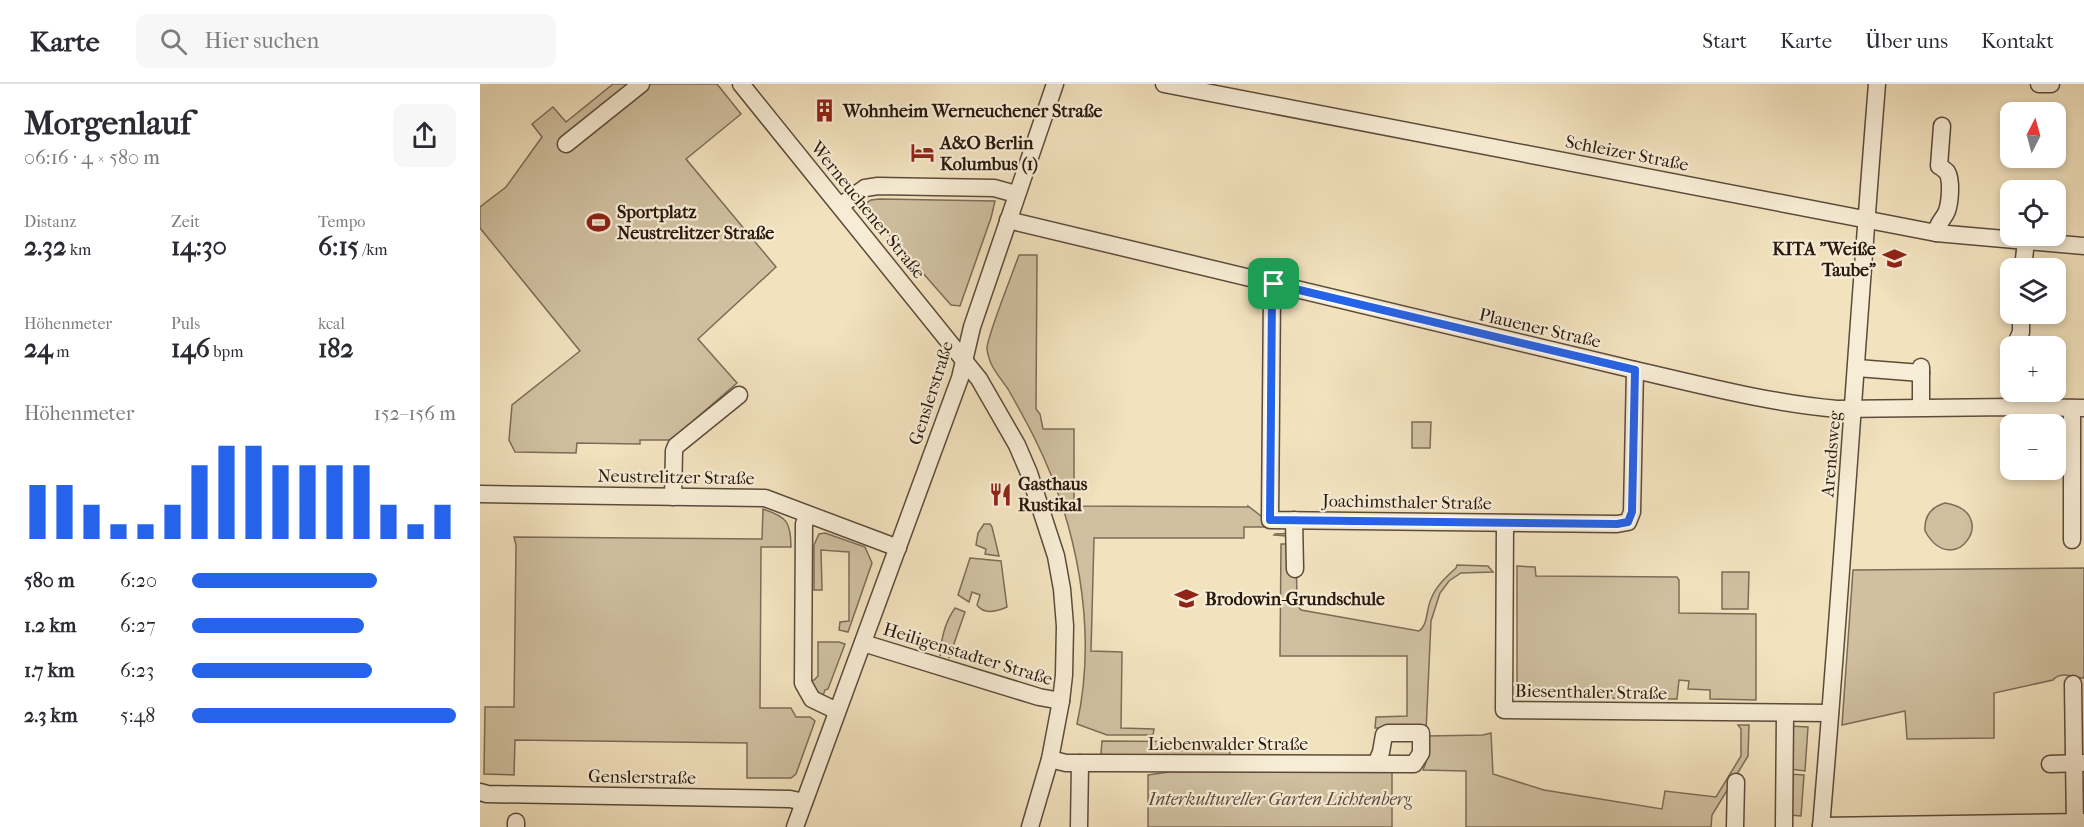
<!DOCTYPE html>
<html lang="de">
<head>
<meta charset="utf-8">
<style>
  body { margin:0; font-family:"IM FELL French Canon",serif; background:#f7f7f7; color:#2b2b33; height:100vh; display:flex; flex-direction:column; font-size:22px; white-space:nowrap }
  * { box-sizing:border-box; margin:0 }
  p { font-size:20px; color:#7c7c81 }
  .icon { flex:none; width:33px; height:33px; fill:none; stroke:currentColor; stroke-width:2; stroke-linecap:round; stroke-linejoin:round }
  .map { position:relative; flex:1; overflow:hidden }
  .drawer { display:flex; flex-direction:column; background:#fff; width:480px }
  .drawer>* { flex:none }
  .needle { width:39px; rotate:6deg }
  .tools { position:absolute; left:1520px; top:18px; display:grid; gap:12px }
  .tools a { display:grid; place-items:center; width:66px; height:66px; border-radius:12px; background:#fff; box-shadow:0 3px 9px #0003; font-size:30px }
  .pin { position:absolute; display:grid; place-items:center; width:51px; height:51px; color:#fff; margin:-26px; border-radius:12px; box-shadow:0 3px 9px #0006 }
  .round { display:grid; place-items:center; flex:none; width:63px; height:63px; border-radius:12px; background:#f7f7f7 }
  .overview { display:flex; align-items:center; justify-content:space-between; height:102px; padding:0 24px }
  h1 { font-size:33px; font-weight:700; line-height:45px }
  .stats { display:grid; grid-template-columns:repeat(3,1fr); gap:9px; height:102px; padding:6px 24px }
  .stats div { display:grid; align-content:center }
  .stats b { font-size:26px; font-weight:700 }
  .stats small { font-size:16px; font-weight:400 }
  .stats p { font-size:16px }
  .chart { height:168px; padding:12px 24px }
  .chart p { display:flex; justify-content:space-between }
  .chart svg { width:100%; height:108px; margin-top:6px; stroke:#2563eb; stroke-width:6 }
  ul { padding:0 24px; list-style:none; font-size:20px }
  li { display:grid; grid-template-columns:96px 72px 1fr; align-items:center; height:45px }
  li i { height:15px; border-radius:8px; background:#2563eb }
  header { display:flex; align-items:center; gap:36px; box-sizing:border-box; height:84px; padding:0 30px; background:#fff; border-bottom:2px solid #e1e1e2 }
  header strong { font-size:28px }
  nav { display:flex; gap:33px; margin-inline-start:auto; font-size:21px }
  .search { width:420px; height:54px; background:#f7f7f7; display:flex; align-items:center; gap:15px; box-sizing:border-box; padding:0 21px; border-radius:12px; color:#7c7c81; font-size:22px }
  main { display:flex; flex:1; min-height:0 }
  .map>svg:first-child { display:block }
  .green { fill:#d0c0a0; stroke:#7d6c58; stroke-width:1.5 }
  .lines { fill:none; stroke-linecap:round; stroke-linejoin:round }
  .minor-casing { stroke:#5c4b3b; stroke-width:19 }
  .minor { stroke:#f7ecd5; stroke-width:16 }
  .route-casing { stroke:#fff; stroke-width:12 }
  .route { stroke:#2563eb; stroke-width:8 }
  .labels { text-anchor:middle; stroke-width:4.5; stroke-linejoin:round; paint-order:stroke }
  .poi-label { font-size:18px; font-weight:bold; fill:#2a190f; stroke:#f7ecd5; text-anchor:start }
  .street-label { font-size:18px; fill:#2a190f; stroke:#f7ecd5 }
  .park-label { font-size:18px; font-style:italic; fill:#5c4b3a; stroke:#f7ecd5 }
</style>
</head>
<body>
<header>
<strong>Karte</strong>
<div class="search"><svg class="icon" aria-label="search" viewBox="0 0 24 24"><circle cx="10" cy="10" r="6"/><path d="M15 15l6 6"/></svg>Hier suchen</div>
<nav><a>Start</a><a>Karte</a><a>Über uns</a><a>Kontakt</a></nav>
</header>
<main>
<section class="drawer">
<div class="overview"><div><h1>Morgenlauf</h1><p>06:16 · 4 × 580 m</p></div><a class="round"><svg class="icon" aria-label="share" viewBox="0 0 24 24"><path d="M12 15V3M7 8l5-5 5 5M5 13v7h14v-7"/></svg></a></div>
<div class="stats">
<div><p>Distanz</p><b>2.32<small> km</small></b></div>
<div><p>Zeit</p><b>14:30</b></div>
<div><p>Tempo</p><b>6:15<small> /km</small></b></div>
</div>
<div class="stats">
<div><p>Höhenmeter</p><b>24<small> m</small></b></div>
<div><p>Puls</p><b>146<small> bpm</small></b></div>
<div><p>kcal</p><b>182</b></div>
</div>
<div class="chart"><p><span>Höhenmeter</span>152–156 m</p>
<svg viewBox="0 0 160 44" preserveAspectRatio="none"><path d="M5 44V22M15 44V22M25 44V30M35 44V38M45 44V38M55 44V30M65 44V14M75 44V6M85 44V6M95 44V14M105 44V14M115 44V14M125 44V14M135 44V30M145 44V38M155 44V30"/></svg>
</div>
<ul>
<li><b>580 m</b>6:20<i style="width:70%"></i></li>
<li><b>1.2 km</b>6:27<i style="width:65%"></i></li>
<li><b>1.7 km</b>6:23<i style="width:68%"></i></li>
<li><b>2.3 km</b>5:48<i style="width:100%"></i></li>
</ul>
</section>
<div class="map">
<svg width="1604" height="743" viewBox="0 0 1604 743">
  <rect width="100%" height="100%" fill="#f2e2be"/>
  <filter id="stains"><feTurbulence type="fractalNoise" baseFrequency=".00333" numOctaves="4"/><feColorMatrix values="0 0 0 0 .2 0 0 0 0 .09 0 0 0 0 .02 0 0 0 .5 -.17"/></filter>
  <radialGradient id="worn" r=".72"><stop offset=".6" stop-color="#630" stop-opacity="0"/><stop offset="1" stop-color="#630" stop-opacity=".3"/></radialGradient>
  <g class="green">
    <polygon points="133,0 237,0 261,30 206,75 296,183 218,255 257,299 191,356 160,356 160,360 97,359 96,369 35,368 29,356 32,321 100,267 0,144 0,123 26,103 62,53 52,40 73,23 86,38"/>
    <polygon points="400,115 515,117 511,134 480,222 471,221 383,121 391,116"/>
    <path d="M 539,171 L 557,171 L 556,325 L 560,330 L 563,345 L 594,345 L 594,422 L 768,423 L 768,422 L 785,435 L 785,443 L 764,443 L 764,454 L 614,454 L 611,567 L 642,568 L 641,644 L 674,645 L 673,651 L 627,651 L 597,640 C 618,545 597,439 554,353 C 546,337 537,321 528,305 C 519,292 509,282 507,265 C 506,255 534,186 539,171 Z"/>
    <polygon points="932,338 951,338 950,364 932,364"/>
    <path d="M 1465,419 C 1523,428 1474,499 1445,447 C 1444,432 1451,423 1465,419 Z"/>
    <path d="M 283,425 C 307,433 311,438 311,463 L 281,463 L 280,624 L 311,624 L 316,633 L 330,633 L 335,637 L 316,690 L 311,694 L 267,694 L 267,659 L 35,656 L 34,691 L 4,690 L 5,623 L 34,623 L 36,461 L 34,453 L 282,455 Z"/>
    <polygon points="504,440 510,440 512,443 519,472 505,470 506,465 496,461 498,449"/>
    <polygon points="345,449 385,463 392,479 368,548 359,546 360,538 369,537 369,468 341,466 342,506 334,506 334,461 339,450"/>
    <path d="M 819,449 L 816,452 L 817,521 L 821,526 L 939,547 C 948,541 946,526 951,515 C 956,502 966,493 976,484 L 977,481 L 1008,482 L 1013,488 L 981,489 L 969,497 L 960,509 L 951,537 L 946,648 L 940,644 L 895,644 L 896,633 L 927,632 L 927,572 L 800,572 L 801,460 L 806,460 L 806,452 L 794,451 L 795,450 Z"/>
    <path d="M 490,474 L 521,477 L 527,523 C 518,527 504,531 497,521 L 500,511 L 492,508 L 489,518 L 478,511 Z"/>
    <polygon points="1037,482 1055,483 1056,492 1197,493 1199,496 1199,529 1276,530 1276,616 1230,615 1230,606 1208,605 1209,597 1199,596 1197,615 1037,613"/>
    <path d="M 1604,484 L 1604,594 C 1594,594 1582,586 1573,596 L 1514,609 L 1514,654 L 1427,655 L 1425,627 L 1362,641 L 1373,486 Z"/>
    <polygon points="1242,488 1269,488 1268,525 1242,525"/>
    <path d="M 475,524 L 485,528 L 469,574 L 470,566 L 464,563 L 460,572 C 461,555 465,538 475,524 Z"/>
    <polygon points="338,558 359,558 365,560 348,605 345,606 342,614 334,610 328,597 334,596 338,592"/>
    <polygon points="1258,641 1269,641 1268,672 1232,731 1231,743 986,743 986,687 943,686 946,678 947,652 1003,651 1011,649 1013,690 1064,706 1182,725 1185,707 1236,713 1261,672 1261,645"/>
    <polygon points="1309,642 1328,643 1325,687 1310,685"/>
    <polygon points="622,657 752,658 750,669 748,673 624,673 621,669"/>
    <polygon points="689,688 912,688 912,743 668,743 668,691"/>
    <polygon points="1309,690 1324,691 1321,732 1309,731"/>
  </g>
  <g class="lines">
    <defs>
      <g id="minor">
        <polyline points="261,0 499,295 537,361 549,389 576,472 582,505 585,542 584,591 581,617 570,675 550,743"/>
        <polyline points="684,0 1456,149 1604,162"/>
        <polyline points="1559,0 1571,0"/>
        <polyline points="86,60 161,0"/>
        <polyline points="360,122 385,104 398,102 514,104 536,110"/>
        <path d="M 528,136 L 1155,286 C 1221,301 1289,319 1357,325 L 1533,323 L 1604,324"/>
        <path d="M 1456,149 C 1457,139 1464,135 1467,127 C 1470,118 1472,96 1467,88 C 1466,87 1460,82 1459,82 L 1462,42"/>
        <polyline points="1543,184 1546,157"/>
        <polyline points="794,200 792,209 790,436 1137,440 1148,438 1152,428 1155,286"/>
        <polyline points="1535,262 1541,248 1541,230"/>
        <polyline points="1377,284 1441,289"/>
        <polyline points="1441,323 1441,283"/>
        <polyline points="1533,323 1533,308"/>
        <polyline points="1592,324 1592,456"/>
        <polyline points="0,410 285,414 418,464"/>
        <polyline points="193,413 194,367 196,362 259,311"/>
        <polyline points="328,431 324,440 323,599 332,615 357,627"/>
        <polyline points="814,436 815,485"/>
        <polyline points="1025,439 1024,626 1350,629"/>
        <polyline points="383,559 559,613 581,617"/>
        <polyline points="1593,600 1595,743"/>
        <polyline points="570,675 586,679 619,679 934,680 941,669 941,649 908,649 904,651 901,668 896,680"/>
        <polyline points="1570,680 1603,679"/>
        <polyline points="0,708 7,710 310,715 324,718"/>
        <polyline points="36,738 36,743"/>
        <polyline points="1341,742 1604,738"/>
        <polyline points="315,743 480,294 492,243 575,0"/>
        <polyline points="599,743 600,679"/>
        <polyline points="1255,743 1256,698"/>
        <polyline points="1304,743 1305,629"/>
        <path d="M 1341,743 C 1362,496 1377,248 1397,0"/>
      </g>
    </defs>
    <use href="#minor" class="minor-casing"/>
    <use href="#minor" class="minor"/>
  </g>
  <g class="lines">
    <defs>
      <polygon id="route" points="794,200 1155,286 1152,428 1148,438 1137,440 790,436 792,209"/>
    </defs>
    <use href="#route" class="route-casing"/>
    <use href="#route" class="route"/>
  </g>
  <defs>
    <symbol id="building-bare" viewBox="-9 -9 18 18"><path d="M-4-6H4V6H1V3H-1V6H-4ZM-2.5-4.3h1.7v1.8h-1.7ZM.8-4.3h1.7v1.8H.8ZM-2.5-1h1.7V.8h-1.7ZM.8-1h1.7V.8H.8Z" fill="#8f2418" stroke="#f7ecd5" stroke-width="2.5" paint-order="stroke"/></symbol>
    <symbol id="hotel-bare" viewBox="-9 -9 18 18"><path d="M-6-4.5h1.5V1H6V5H4.5V3h-9V5H-6ZM-4 0a1.8 1.8 0 1 1 3.6 0ZM.5 0V-2.5h3Q6-2.5 6 0Z" fill="#8f2418" stroke="#f7ecd5" stroke-width="2.5" paint-order="stroke"/></symbol>
    <symbol id="stadium-bare" viewBox="-9 -9 18 18"><path d="M0-5a6.5 5 0 1 0 0 10a6.5 5 0 1 0 0-10ZM-3.5-1.8h7v3.6h-7Z" fill="#8f2418" stroke="#f7ecd5" stroke-width="2.5" paint-order="stroke"/></symbol>
    <symbol id="school-bare" viewBox="-9 -9 18 18"><path d="M0-5L7-2L0 1L-7-2ZM-4 1L0 2.5L4 1V4Q0 6-4 4Z" fill="#8f2418" stroke="#f7ecd5" stroke-width="2.5" paint-order="stroke"/></symbol>
    <symbol id="restaurant-bare" viewBox="-9 -9 18 18"><path d="M-5-6h1v4h1v-4h1v4h1v-4h1v5L-1.5 .5V6h-2V.5L-5-1ZM5-6V6H3V1.5H1.5Q1.5-4 5-6Z" fill="#8f2418" stroke="#f7ecd5" stroke-width="2.5" paint-order="stroke"/></symbol>
  </defs>
  <g fill-rule="evenodd">
    <use href="#building-bare" x="328" y="10" width="33" height="33"/>
    <use href="#hotel-bare" x="426" y="52" width="33" height="33"/>
    <use href="#stadium-bare" x="102" y="122" width="33" height="33"/>
    <use href="#school-bare" x="1398" y="158" width="33" height="33"/>
    <use href="#restaurant-bare" x="504" y="394" width="33" height="33"/>
    <use href="#school-bare" x="690" y="498" width="33" height="33"/>
  </g>
  <g class="labels">
    <g class="poi-label">
      <text x="363" y="33">Wohnheim Werneuchener Straße</text>
      <text x="460" y="65">A&amp;O Berlin<tspan x="460" dy="21">Kolumbus (1)</tspan></text>
      <text x="137" y="134">Sportplatz<tspan x="137" dy="21">Neustrelitzer Straße</tspan></text>
      <text x="1396" y="171" text-anchor="end">KITA "Weiße<tspan x="1396" dy="21">Taube"</tspan></text>
      <text x="538" y="406">Gasthaus<tspan x="538" dy="21">Rustikal</tspan></text>
      <text x="725" y="521">Brodowin-Grundschule</text>
    </g>
    <g class="street-label">
      <text transform="translate(1147 69) rotate(11)" y="6">Schleizer Straße</text>
      <text transform="translate(388 126) rotate(51)" y="6">Werneuchener Straße</text>
      <text transform="translate(1060 244) rotate(13)" y="6">Plauener Straße</text>
      <text transform="translate(451 309) rotate(-72)" y="6">Genslerstraße</text>
      <text transform="translate(1351 370) rotate(-85)" y="6">Arendsweg</text>
      <text transform="translate(196 393) rotate(1)" y="6">Neustrelitzer Straße</text>
      <text transform="translate(927 418) rotate(1)" y="6">Joachimsthaler Straße</text>
      <text transform="translate(488 570) rotate(17)" y="6">Heiligenstadter Straße</text>
      <text transform="translate(1111 608) rotate(1)" y="6">Biesenthaler Straße</text>
      <text x="748" y="666">Liebenwalder Straße</text>
      <text transform="translate(162 693) rotate(1)" y="6">Genslerstraße</text>
    </g>
    <g class="park-label">
      <text x="800" y="721">Interkultureller Garten Lichtenberg</text>
    </g>
  </g>
  <rect width="100%" height="100%" filter="url(#stains)"/>
  <rect width="100%" height="100%" fill="url(#worn)"/>
</svg>
<div class="tools">
<a><svg class="needle" viewBox="-14 -14 28 28"><path d="M0-13l5 13h-10z" fill="#e53935"/><path d="M0 13l5-13h-10z" fill="#7c7c81"/></svg></a>
<a><svg class="icon" aria-label="locate" viewBox="0 0 24 24"><circle cx="12" cy="12" r="6"/><path d="M12 2v4M12 18v4M2 12h4M18 12h4"/></svg></a>
<a><svg class="icon" aria-label="layers" viewBox="0 0 24 24"><path d="M12 4l9 5-9 5-9-5zM3 14l9 5 9-5"/></svg></a>
<a>+</a>
<a>−</a>
</div>
<div class="pin" style="left:794px;top:200px;background:#1e9e55"><svg class="icon" aria-label="arrive" viewBox="0 0 24 24"><path d="M6 21V4h12l-3 4 3 4H6"/></svg></div>
</div>
</main>
</body>
</html>
